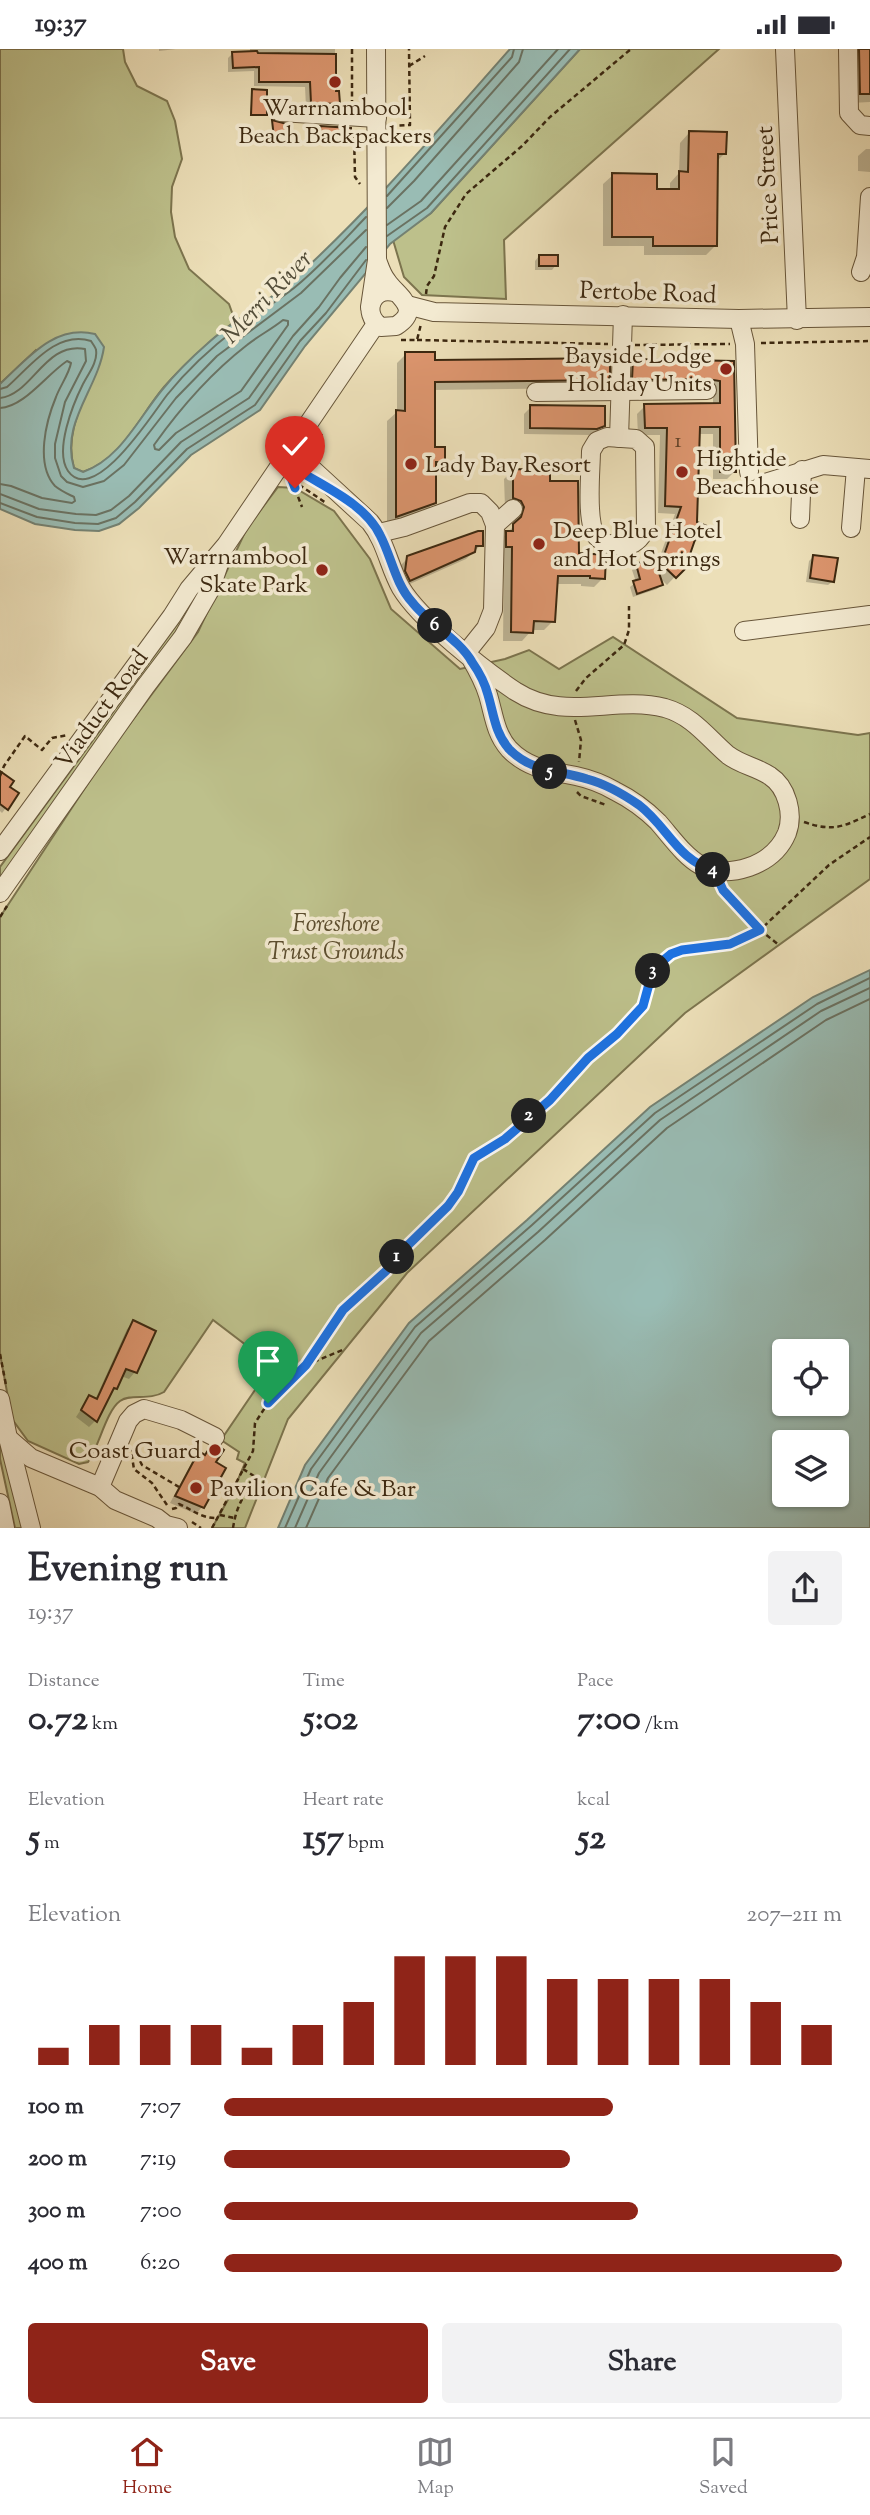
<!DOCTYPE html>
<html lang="en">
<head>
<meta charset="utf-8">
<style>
  body { margin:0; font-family:"Sorts Mill Goudy",serif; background:#f2f2f3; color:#2b2b33; height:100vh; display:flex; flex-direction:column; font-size:26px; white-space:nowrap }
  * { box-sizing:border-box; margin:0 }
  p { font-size:23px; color:#7c7c81 }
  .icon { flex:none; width:38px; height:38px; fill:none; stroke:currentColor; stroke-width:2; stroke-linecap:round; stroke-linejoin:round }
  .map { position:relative; height:1479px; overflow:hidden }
  .sheet { display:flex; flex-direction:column; background:#fff; flex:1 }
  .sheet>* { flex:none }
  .controls { position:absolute; left:772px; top:1290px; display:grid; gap:14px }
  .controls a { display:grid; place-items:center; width:77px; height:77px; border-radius:7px; background:#fff; box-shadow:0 2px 5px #0004; font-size:35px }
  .pin { position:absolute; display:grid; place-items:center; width:60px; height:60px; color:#fff; margin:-72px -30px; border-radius:50% 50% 50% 0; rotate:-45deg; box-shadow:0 0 7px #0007 }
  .pin .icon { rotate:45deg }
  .km { position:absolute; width:35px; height:35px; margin:-18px; border-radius:50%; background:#222; color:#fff; font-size:19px; line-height:35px; text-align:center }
  .round { display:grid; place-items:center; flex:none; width:74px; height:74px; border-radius:7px; background:#f2f2f3 }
  .summary { display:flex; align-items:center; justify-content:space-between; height:119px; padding:0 28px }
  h1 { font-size:38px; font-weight:700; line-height:52px }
  .metrics { display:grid; grid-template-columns:repeat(3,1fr); gap:10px; height:119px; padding:7px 28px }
  .metrics div { display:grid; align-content:center }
  .metrics b { font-size:35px; font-weight:700 }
  .metrics small { font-size:19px; font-weight:400 }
  .metrics p { font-size:19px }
  .chart { height:196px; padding:14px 28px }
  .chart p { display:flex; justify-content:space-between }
  .chart svg { width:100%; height:126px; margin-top:7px; stroke:#8f2418; stroke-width:6 }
  .cta { display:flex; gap:14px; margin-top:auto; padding:14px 28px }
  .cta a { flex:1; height:80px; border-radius:7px; background:#8f2418; color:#fff; font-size:28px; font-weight:700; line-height:80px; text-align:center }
  .cta a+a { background:#f2f2f3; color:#2b2b33 }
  ul { padding:0 28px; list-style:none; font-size:23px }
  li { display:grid; grid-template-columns:112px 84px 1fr; align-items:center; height:52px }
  li i { height:18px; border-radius:9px; background:#8f2418 }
  .status { display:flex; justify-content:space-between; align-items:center; height:49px; padding:0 35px; background:#fff; direction:ltr }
  .status svg { height:19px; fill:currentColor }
  .menu { display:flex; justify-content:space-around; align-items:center; height:98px; border-top:2px solid #e1e1e2; background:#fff; font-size:19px; color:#7c7c81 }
  .menu a { display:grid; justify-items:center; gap:4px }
  .menu .active { color:#8f2418 }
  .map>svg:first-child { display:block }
  .green { fill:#bdc08b; stroke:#7c744e; stroke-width:2 }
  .water { fill:#99bcb4; stroke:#748172; stroke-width:2; fill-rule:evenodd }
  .shadow { fill:#0003 }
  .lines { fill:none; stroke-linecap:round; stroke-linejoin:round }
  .shore { stroke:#6a7262; stroke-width:2 }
  .building { fill:#dc956e; stroke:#3c2810; stroke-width:2 }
  .minor-casing { stroke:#68563a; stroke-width:20 }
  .path { stroke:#3c2810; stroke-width:2.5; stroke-dasharray:5 3.5; stroke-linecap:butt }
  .minor { stroke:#f3ead1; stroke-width:18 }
  .route-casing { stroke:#fff; stroke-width:14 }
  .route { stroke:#1a73e8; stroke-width:9 }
  .poi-dot { fill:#8f2418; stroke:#f3ead1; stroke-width:2.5 }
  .labels { text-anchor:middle; stroke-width:7; stroke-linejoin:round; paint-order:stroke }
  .number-label { font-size:21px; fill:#644328 }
  .poi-label { font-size:24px; fill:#3c2810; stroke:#f3ead1; text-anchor:start }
  .street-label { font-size:24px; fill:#3c2810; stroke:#f3ead1 }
  .park-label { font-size:24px; font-style:italic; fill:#5c4e2f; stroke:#f3ead1 }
  .water-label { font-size:26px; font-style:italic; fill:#534d39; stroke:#f3ead1 }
</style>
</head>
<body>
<div class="status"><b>19:37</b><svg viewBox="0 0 49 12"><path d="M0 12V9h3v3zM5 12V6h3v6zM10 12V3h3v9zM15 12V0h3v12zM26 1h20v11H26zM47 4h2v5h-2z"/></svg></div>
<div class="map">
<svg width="870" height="1479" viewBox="0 0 870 1479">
  <rect width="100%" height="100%" fill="#ecdfb8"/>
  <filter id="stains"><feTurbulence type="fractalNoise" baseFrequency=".00286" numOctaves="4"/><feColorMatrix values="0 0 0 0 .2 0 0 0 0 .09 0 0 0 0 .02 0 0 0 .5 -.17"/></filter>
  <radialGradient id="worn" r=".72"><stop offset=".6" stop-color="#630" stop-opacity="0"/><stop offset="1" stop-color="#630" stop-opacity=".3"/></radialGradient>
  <g class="green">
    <path d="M 0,0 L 123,0 L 125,13 L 137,37 L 167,52 L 175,72 L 182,110 L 172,138 L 171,163 L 175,188 L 189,220 L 229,255 L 235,272 C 210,292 185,314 164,338 C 139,368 122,410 83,423 L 74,419 C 66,391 77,364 89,338 L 36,301 L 0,335 Z"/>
    <polygon points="580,0 719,0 504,191 506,250 422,246 404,228 393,191 431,164"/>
    <path d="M 278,438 L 295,439 L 334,462 L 370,510 L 391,560 L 460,620 L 505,610 L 529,601 L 559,620 L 613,588 L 737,669 L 858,686 L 870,684 L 870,830 L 685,964 L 407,1224 L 288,1370 L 245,1479 L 212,1479 L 234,1440 L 245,1414 L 237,1410 L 239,1403 L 221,1391 L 272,1316 L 213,1271 L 164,1343 C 149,1352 131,1344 120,1352 C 106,1362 99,1398 88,1413 L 79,1415 L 28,1392 L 12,1370 L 0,1305 L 0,868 L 106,707 L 198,583 L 247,479 Z"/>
    <polygon points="213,514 208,537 0,834 0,818 104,676"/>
    <polygon points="0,1350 31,1479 15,1479 0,1410"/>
  </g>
  <g class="water">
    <path d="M 510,0 L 580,0 L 431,164 L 390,195 L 305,297 L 260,361 L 191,406 L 139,459 L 119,475 L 99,482 L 75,481 L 35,475 L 0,460 L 0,335 C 27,310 54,275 95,285 L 104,298 C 98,340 60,374 74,419 L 83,423 C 120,410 138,370 162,341 C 175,325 191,309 207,295 C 233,271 265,255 292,232 C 371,161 440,79 510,0 Z"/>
    <path d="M 870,921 L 870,1479 L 278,1479 L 305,1416 L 409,1274 L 527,1171 L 650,1058 L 813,948 ZM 784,1302 L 836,1302 L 836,1354 L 784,1354 ZM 784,1393 L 836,1393 L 836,1446 L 784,1446 Z"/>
  </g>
  <g class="shadow">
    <polygon points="159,0 176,0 159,2"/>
    <polygon points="250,0 335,0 334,44 339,55 333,60 306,58 305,38 254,37 254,22 228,23 228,9 233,4 250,4"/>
    <polygon points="847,0 870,0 870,53 851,54"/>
    <polygon points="252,42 265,65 263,67 250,67"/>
    <polygon points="273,73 286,88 284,90 272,90"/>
    <polygon points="321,79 349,89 320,91"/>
    <polygon points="689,84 725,104 716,113 716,196 706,206 644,206 644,197 603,197 603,135 613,126 655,141 670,142 670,134 679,124 680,94"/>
    <polygon points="866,100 870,100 870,123 858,122 858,107"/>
    <polygon points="539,207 556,216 552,221 535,221 535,212"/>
    <polygon points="406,305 433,313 608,330 598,339 433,341 433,400 443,413 434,421 434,453 425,463 387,476 387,372 397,363 397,314"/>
    <polygon points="634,311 732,314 734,423 727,430 713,430 713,385 698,385 695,474 705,478 701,487 694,494 686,511 688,514 667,536 658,527 661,536 657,540 633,548 630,538 636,533 632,521 637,517 659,510 675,465 658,464 660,386 638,386 637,365 645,357 713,356 713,339 625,337 626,319"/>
    <polygon points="531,358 603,376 596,384 589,386 524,385 524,365"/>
    <polygon points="514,421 548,434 577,506 603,529 594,538 581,537 581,535 555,535 553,572 544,581 532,581 522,592 503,592 504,506 497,506 498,493 513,478 516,468 505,458 504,430"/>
    <polygon points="482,484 481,496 466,510 403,538 399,529 401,516 408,509"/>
    <polygon points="813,508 833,532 828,536 806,533 809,512"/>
    <polygon points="0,729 8,738 6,759 2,764 0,762"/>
    <polygon points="134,1273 153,1282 135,1323 129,1330 121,1327 95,1372 89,1378 76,1368 89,1348 95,1351 127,1280"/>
    <polygon points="210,1400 213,1413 202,1458 196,1465 170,1454 193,1411 199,1405 203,1407"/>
  </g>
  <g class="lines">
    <g class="shore">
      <polyline points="387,147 512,8 514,0"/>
      <polyline points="387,159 414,132 519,13 523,0"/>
      <polyline points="387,176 421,152 558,0"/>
      <polyline points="387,187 427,159 570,0"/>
      <path d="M 283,271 L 288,272 L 288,276 L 241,342 L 176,384 L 159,401 L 155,400 L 154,396 C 181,358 211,324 247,296 C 258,287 272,280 283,271 Z"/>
      <path d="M 0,340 L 7,338 C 30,318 56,281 91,292 C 92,294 96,299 96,301 C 98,313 88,325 83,335 C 73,355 54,402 68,422 C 94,459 155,361 167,346 C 187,321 212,298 237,279 C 255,265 275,254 294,239 C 320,218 343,192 366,168"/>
      <path d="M 0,349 C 32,346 45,292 85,300 L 86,312 L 65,353 L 55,395 L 55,409 L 61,427 L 67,433 L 83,438 L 104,432 L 124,416 L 176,349 L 217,307 L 301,244 L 366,181"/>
      <path d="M 0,359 C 24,358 46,326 67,312 L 71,314 C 69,325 60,337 56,348 C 46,372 35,415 55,437 C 61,442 68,445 74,448 L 75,452 L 72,454 L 42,449 L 11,437 L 0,435"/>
      <polyline points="0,445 39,460 76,465 96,466 111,461 129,447 181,393 249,349 293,287 319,258 340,229 366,198"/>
      <polyline points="0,454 37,468 75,474 98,475 116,469 135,453 187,400 255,356 300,292 326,264 366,211"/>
      <polyline points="285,1479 311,1420 415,1278 532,1176 655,1064 817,955 870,929"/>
      <polyline points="295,1479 319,1424 421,1284 538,1183 660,1071 821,962 870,939"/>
      <polyline points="306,1479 328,1429 429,1292 545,1191 667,1079 826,971 870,950"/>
    </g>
  </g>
  <g class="building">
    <polygon points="859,0 870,0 870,45 860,45"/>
    <polygon points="257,2 258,4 336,5 336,42 339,42 340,55 311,54 310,33 259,33 259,18 233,19 232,3"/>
    <polygon points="252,40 267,41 267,66 251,66"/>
    <polygon points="272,71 287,75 288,89 274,89"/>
    <polygon points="320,77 351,79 351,90 321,90"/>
    <polygon points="689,82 727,83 726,105 718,105 717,197 653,197 653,188 612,188 612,124 657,125 657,140 679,140 679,122 688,123"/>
    <rect x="539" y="206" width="19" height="11"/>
    <polygon points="405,303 435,303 435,311 610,309 610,331 435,333 435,398 445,398 445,413 436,413 436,454 396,468 396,361 405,362"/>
    <polygon points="633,310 734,312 736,423 720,423 720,378 700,378 697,473 707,477 703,487 697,485 688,511 691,514 676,529 655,509 664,506 681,458 665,457 667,379 645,379 644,355 720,354 720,332 707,330 632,331"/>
    <polygon points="530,356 605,357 605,377 597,380 530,379"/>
    <polygon points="513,420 550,421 550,432 578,432 579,504 606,506 605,530 590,529 590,527 558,527 555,573 534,572 533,584 511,583 512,498 506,498 506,482 513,482 513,475 521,468 524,458 521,452 513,449"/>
    <polygon points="478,482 483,482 483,497 476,497 475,503 410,532 405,522 407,507"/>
    <polygon points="813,506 838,509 834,533 810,529"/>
    <polygon points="654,509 663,536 637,545 633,532 640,530 636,515"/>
    <polygon points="0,722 14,732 10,738 19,744 8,761 0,755"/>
    <polygon points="133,1271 156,1282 137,1324 126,1320 117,1340 114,1339 97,1373 81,1361 89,1346 97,1350"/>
    <polygon points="210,1398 220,1398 224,1401 216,1413 226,1419 204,1459 175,1447 199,1402 205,1406"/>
  </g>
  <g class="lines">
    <defs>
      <g id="minor">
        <polyline points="785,0 797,271"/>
        <polyline points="848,0 849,64 860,76 870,77"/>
        <polyline points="280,63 377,69"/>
        <path d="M 377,211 C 380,219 382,226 387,232 C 397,247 423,260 396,277 L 381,278 C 360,264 373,235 397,244"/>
        <polyline points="861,223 866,208 870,148"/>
        <polyline points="407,256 434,263 739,270 870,268"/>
        <polyline points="370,258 377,211 376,0"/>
        <polyline points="739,270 745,295 749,423"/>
        <polyline points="536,343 707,341"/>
        <path d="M 607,388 L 636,390 L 645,398 L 646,479 C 641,489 635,497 622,497 C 613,497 604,495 597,488 C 585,474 591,421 591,402 L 597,392 Z"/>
        <polyline points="619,389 623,266"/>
        <path d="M 286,404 L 297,406 L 370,473 C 386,493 389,518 401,539 C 420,571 484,621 515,642 C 565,674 613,646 665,659 C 693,667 707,688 728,706 C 741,716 757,718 770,727 C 787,738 794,765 787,784 C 780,801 766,812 749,818 C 701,834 685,804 658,773 C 646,761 631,750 615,742 C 603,735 590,730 576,727 C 551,722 528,720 509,700 C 495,684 494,666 488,646 C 484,632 477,620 470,608"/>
        <polyline points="762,435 823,416 870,420"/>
        <polyline points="800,470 802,421"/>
        <polyline points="495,476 513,460"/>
        <polyline points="851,479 856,419"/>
        <polyline points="379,484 404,478 470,454 481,454 490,463 495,476 493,561 486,579 466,604"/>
        <polyline points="744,582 870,566"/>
        <polyline points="0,802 172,567 189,540 226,496 376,275"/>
        <polyline points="0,844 145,638 183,588 210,541 221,509"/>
        <polyline points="0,1350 8,1389 31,1479"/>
        <polyline points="8,1389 31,1409 100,1438 115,1451 157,1469 166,1476 178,1479"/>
        <polyline points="100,1438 128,1372 134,1365 144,1360 181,1371 215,1388"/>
        <polyline points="0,1454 5,1479"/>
      </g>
    </defs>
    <use href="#minor" class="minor-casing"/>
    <g class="path">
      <polyline points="352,0 352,52"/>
      <polyline points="409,17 425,7"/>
      <polyline points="391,77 410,76 409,0"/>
      <polyline points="354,84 355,128 360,135"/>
      <polyline points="426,245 427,237 434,227 445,178 466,145 522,97 550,68 631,0"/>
      <polyline points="401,291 417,291 421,275"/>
      <polyline points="417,291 608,295"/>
      <polyline points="761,294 870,292"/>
      <polyline points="635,296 730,295"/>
      <polyline points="314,401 322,385"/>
      <polyline points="292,431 326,454"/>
      <polyline points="292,432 302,458"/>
      <polyline points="576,642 586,629 624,596 629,581 629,557"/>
      <polyline points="575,671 581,691 579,713"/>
      <polyline points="0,727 4,717 25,687 42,701 52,689 68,686"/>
      <polyline points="577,743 581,747 606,756"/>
      <path d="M 804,773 C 833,783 843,778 870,765"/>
      <polyline points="721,836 723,841 760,881 779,896"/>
      <polyline points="0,868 7,857"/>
      <polyline points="0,1305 6,1336"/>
      <polyline points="306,1316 345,1300"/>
      <polyline points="167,1456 152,1434 134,1420 131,1402 134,1400 142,1416 179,1438"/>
      <path d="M 172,1460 L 176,1459 L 179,1455 C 193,1461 202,1470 218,1469"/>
      <polyline points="220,1466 234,1469"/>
      <polyline points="192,1473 201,1479"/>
      <polyline points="212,1479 253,1402 255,1374 268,1354 306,1316 343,1260 386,1222 403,1201 448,1157 458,1143 474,1109 505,1090 550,1051 588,1009 617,985 643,957 652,924 659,915 671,905 682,901 730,895 760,881 829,816 870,788"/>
      <path d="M 233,1479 C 236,1459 243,1445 257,1429 L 243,1420"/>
    </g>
    <use href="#minor" class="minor"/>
  </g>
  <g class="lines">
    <defs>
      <path id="route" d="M 268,1354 L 306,1316 L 343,1261 L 386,1222 L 403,1201 L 448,1157 L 458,1143 L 474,1109 L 505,1090 L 550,1051 L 588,1009 L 617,985 L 643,957 L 652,924 L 659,915 L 671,905 L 682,901 L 730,895 L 760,881 L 723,841 L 714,821 C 678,812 667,777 639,756 C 623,745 606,735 587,730 C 559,721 531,723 509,700 C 495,684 494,666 488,646 C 485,634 479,623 472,613 C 460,591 428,574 412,553 C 395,534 392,509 380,486 C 365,455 326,439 298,421 L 292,431 L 295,439"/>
    </defs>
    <use href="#route" class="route-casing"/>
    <use href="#route" class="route"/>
  </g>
  <g class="poi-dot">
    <circle cx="335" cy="33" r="7"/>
    <circle cx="726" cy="320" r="7"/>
    <circle cx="411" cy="415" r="7"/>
    <circle cx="682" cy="423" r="7"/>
    <circle cx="539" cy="495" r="7"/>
    <circle cx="322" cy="521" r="7"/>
    <circle cx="215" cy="1401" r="7"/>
    <circle cx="196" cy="1439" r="7"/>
  </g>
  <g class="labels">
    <g class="number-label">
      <text x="678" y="398">1</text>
    </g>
    <g class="poi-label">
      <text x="335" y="66" text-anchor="middle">Warrnambool<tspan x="335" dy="28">Beach Backpackers</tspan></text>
      <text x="712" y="314" text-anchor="end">Bayside Lodge<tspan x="712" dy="28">Holiday Units</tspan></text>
      <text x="696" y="417">Hightide<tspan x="696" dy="28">Beachhouse</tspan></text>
      <text x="425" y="423">Lady Bay Resort</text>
      <text x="553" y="489">Deep Blue Hotel<tspan x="553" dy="28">and Hot Springs</tspan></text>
      <text x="308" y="515" text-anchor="end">Warrnambool<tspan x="308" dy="28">Skate Park</tspan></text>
      <text x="201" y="1409" text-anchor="end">Coast Guard</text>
      <text x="210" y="1447">Pavilion Cafe &amp; Bar</text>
    </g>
    <g class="street-label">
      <text transform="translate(767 136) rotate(-93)" y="8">Price Street</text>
      <text transform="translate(648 243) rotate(2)" y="8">Pertobe Road</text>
      <text transform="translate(101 660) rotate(-54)" y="8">Viaduct Road</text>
    </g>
    <g class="park-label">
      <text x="336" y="882">Foreshore<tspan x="336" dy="28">Trust Grounds</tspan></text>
    </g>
    <g class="water-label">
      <text transform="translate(266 247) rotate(-46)" y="9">Merri River</text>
    </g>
  </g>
  <rect width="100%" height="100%" filter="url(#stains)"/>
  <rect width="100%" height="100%" fill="url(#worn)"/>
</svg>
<div class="controls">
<a><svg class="icon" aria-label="locate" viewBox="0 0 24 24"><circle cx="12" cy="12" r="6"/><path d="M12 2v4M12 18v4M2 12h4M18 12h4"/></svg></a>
<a><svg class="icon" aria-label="layers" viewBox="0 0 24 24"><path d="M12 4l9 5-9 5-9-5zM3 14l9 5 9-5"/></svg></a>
</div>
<div class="pin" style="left:268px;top:1354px;background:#1e9e55"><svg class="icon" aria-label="arrive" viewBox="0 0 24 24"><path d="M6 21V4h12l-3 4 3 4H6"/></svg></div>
<div class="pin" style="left:295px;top:439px;background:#d93025"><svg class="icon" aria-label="check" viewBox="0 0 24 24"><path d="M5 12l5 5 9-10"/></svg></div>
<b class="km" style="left:397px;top:1208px">1</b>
<b class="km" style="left:529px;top:1067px">2</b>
<b class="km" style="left:653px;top:922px">3</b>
<b class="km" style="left:713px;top:821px">4</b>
<b class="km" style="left:550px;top:723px">5</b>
<b class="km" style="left:435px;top:577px">6</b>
</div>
<section class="sheet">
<div class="summary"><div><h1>Evening run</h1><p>19:37</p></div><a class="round"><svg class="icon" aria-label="share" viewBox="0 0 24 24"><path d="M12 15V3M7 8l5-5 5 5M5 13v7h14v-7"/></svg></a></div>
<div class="metrics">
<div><p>Distance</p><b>0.72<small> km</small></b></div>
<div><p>Time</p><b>5:02</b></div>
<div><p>Pace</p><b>7:00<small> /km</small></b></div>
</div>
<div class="metrics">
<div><p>Elevation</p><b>5<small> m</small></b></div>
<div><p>Heart rate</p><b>157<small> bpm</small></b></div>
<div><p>kcal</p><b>52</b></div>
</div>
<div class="chart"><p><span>Elevation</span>207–211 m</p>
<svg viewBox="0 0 160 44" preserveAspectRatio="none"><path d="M5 44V38M15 44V30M25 44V30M35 44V30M45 44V38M55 44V30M65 44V22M75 44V6M85 44V6M95 44V6M105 44V14M115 44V14M125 44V14M135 44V14M145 44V22M155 44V30"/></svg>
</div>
<ul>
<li><b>100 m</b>7:07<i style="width:63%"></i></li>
<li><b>200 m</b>7:19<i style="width:56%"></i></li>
<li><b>300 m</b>7:00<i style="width:67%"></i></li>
<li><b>400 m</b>6:20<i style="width:100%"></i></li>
</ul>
<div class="cta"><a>Save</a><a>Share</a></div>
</section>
<nav class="menu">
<a class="active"><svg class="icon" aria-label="home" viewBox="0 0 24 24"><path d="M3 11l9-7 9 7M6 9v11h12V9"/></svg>Home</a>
<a><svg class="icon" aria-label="map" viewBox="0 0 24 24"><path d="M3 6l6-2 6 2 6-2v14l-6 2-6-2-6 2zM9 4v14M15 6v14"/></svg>Map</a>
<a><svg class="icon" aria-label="saved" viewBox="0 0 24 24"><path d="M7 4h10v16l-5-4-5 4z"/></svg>Saved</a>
</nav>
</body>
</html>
